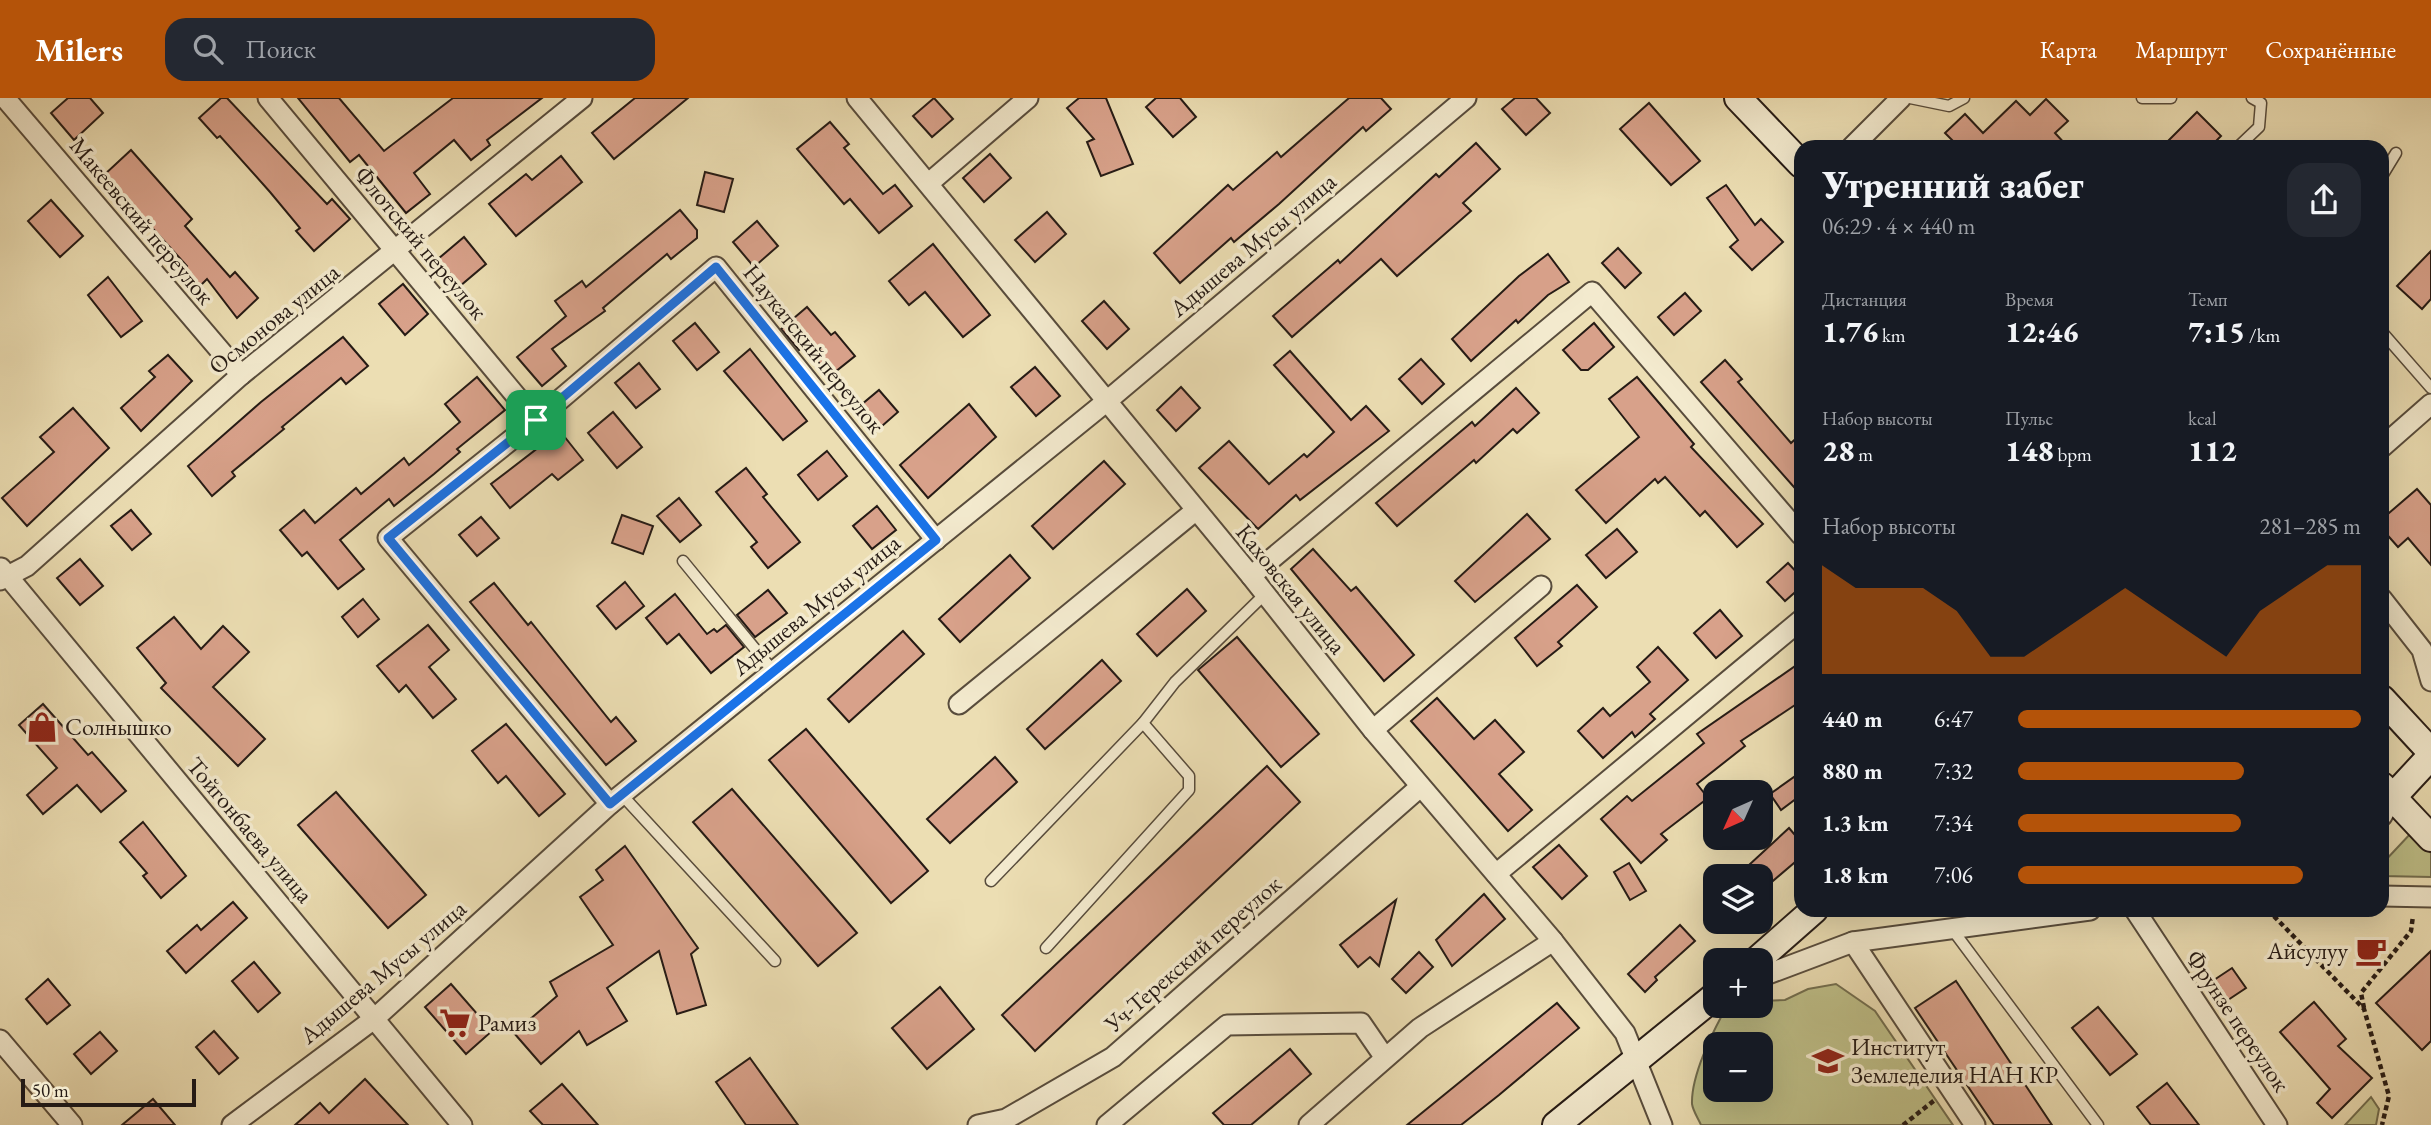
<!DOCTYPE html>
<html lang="ru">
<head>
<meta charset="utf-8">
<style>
  body { margin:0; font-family:"EB Garamond",serif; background:#242831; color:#f1f3f6; height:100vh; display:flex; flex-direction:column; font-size:26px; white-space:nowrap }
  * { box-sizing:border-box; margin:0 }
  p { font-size:23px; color:#9ea1a6 }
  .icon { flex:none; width:38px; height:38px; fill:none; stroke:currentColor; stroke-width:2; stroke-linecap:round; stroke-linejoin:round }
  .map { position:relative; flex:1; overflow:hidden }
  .side { position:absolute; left:1794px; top:42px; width:595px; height:777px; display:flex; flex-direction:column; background:#171b24; border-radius:21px; box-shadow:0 7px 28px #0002 }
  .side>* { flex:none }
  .needle { width:46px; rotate:225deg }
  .fabs { position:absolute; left:1703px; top:682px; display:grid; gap:14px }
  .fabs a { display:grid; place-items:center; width:70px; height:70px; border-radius:14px; background:#171b24; box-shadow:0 7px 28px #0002; font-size:35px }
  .scale { position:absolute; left:21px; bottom:18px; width:175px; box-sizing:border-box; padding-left:7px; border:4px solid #261b15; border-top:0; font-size:19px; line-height:24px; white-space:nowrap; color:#261b15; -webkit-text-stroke:5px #f3eace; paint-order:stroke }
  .pin { position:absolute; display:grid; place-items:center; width:60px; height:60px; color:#fff; margin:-30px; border-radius:14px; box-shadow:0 4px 10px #0006 }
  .round { display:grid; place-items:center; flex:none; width:74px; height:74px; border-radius:21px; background:#242831 }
  .head { display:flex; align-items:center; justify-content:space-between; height:119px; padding:0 28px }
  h1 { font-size:38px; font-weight:800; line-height:52px }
  .stats { display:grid; grid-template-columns:repeat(3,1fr); gap:10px; height:119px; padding:7px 28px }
  .stats div { display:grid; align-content:center }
  .stats b { font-size:30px; font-weight:800 }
  .stats small { font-size:19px; font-weight:400 }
  .stats p { font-size:19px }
  .chart { height:196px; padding:14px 28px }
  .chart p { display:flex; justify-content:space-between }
  .chart svg { width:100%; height:126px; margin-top:7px; fill:#b45309; opacity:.7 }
  ul { padding:0 28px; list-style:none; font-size:23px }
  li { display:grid; grid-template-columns:112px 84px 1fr; align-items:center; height:52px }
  li i { height:18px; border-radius:9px; background:#b45309 }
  header { display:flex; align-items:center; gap:42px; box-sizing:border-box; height:98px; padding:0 35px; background:#b45309; color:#fff }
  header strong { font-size:33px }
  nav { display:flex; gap:38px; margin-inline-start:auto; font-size:24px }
  .search { width:490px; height:63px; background:#242831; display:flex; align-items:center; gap:18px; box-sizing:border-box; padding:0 24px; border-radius:21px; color:#9ea1a6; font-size:26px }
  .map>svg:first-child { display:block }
  .green { fill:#bebf88; stroke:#726d4e; stroke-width:2; fill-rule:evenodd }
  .building { fill:#d8a18a; stroke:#261b15; stroke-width:2 }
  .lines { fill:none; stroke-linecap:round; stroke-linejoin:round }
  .lane-casing { stroke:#584c3c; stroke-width:13 }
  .street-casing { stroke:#584c3c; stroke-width:23 }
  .secondary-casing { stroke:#261b15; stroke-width:30 }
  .path { stroke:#261b15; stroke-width:4.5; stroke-dasharray:5 3.5; stroke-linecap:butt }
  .lane { stroke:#f3eace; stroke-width:10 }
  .street { stroke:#f3eace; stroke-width:19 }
  .secondary { stroke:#f3eace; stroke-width:26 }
  .route-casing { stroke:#fff; stroke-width:14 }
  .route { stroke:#1a73e8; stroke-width:9 }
  .labels { text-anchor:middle; stroke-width:7; stroke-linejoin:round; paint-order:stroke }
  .street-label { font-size:24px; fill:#261b15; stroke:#f3eace }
  .poi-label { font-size:24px; fill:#261b15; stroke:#f3eace; text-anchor:start }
</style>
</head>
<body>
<header>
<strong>Milers</strong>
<div class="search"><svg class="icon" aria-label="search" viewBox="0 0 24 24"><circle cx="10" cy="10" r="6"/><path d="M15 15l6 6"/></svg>Поиск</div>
<nav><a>Карта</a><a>Маршрут</a><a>Сохранённые</a></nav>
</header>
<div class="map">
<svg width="2431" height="1027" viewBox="0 0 2431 1027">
  <rect width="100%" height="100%" fill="#ecdeb3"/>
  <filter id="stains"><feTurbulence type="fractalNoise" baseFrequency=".00286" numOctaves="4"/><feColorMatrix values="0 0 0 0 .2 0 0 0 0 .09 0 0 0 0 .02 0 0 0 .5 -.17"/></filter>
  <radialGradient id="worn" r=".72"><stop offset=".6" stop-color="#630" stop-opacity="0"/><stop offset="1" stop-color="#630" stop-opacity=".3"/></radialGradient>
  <g class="green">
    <polygon points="2412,734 2431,755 2431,779 2382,778 2382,766"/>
    <path d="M 1836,886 L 1875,913 L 1953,1027 L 1701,1027 C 1698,1020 1693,1013 1692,1006 C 1691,978 1712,935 1726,910 L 1760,908 L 1761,903 L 1785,902 L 1808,891 ZM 1715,947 L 1760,947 L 1760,992 L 1715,992 Z"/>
    <polygon points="2371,999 2379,1011 2376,1027 2345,1027"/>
  </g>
  <g class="building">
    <polygon points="68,0 90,0 103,15 74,42 51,15"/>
    <polygon points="221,0 227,0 327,106 332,101 350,121 314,153 296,133 300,130 270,94 220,38 217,40 199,20"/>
    <polygon points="298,0 339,0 384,53 453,0 542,0 487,42 490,47 471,62 454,42 414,75 430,96 406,115 359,57 350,64"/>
    <polygon points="635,0 688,0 614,61 592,35"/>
    <polygon points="934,0 953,21 932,39 913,18"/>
    <polygon points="1079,0 1106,0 1133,66 1101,78 1087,44 1094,41 1067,10"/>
    <polygon points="1156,0 1180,0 1196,19 1173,39 1146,9"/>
    <polygon points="1349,0 1381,0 1391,11 1366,33 1363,29 1279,106 1234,144 1231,140 1180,185 1154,155 1228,87 1233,92 1277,54 1281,59"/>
    <polygon points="1515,0 1536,0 1550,15 1526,37 1502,11"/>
    <polygon points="2046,1 2068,23 2055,35 2068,49 1959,49 1945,35 1965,16 1983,35 2016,3 2030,17"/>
    <polygon points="1649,5 1700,63 1671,87 1620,31"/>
    <polygon points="2197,14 2221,38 2210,49 2162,49"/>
    <polygon points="830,24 849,46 844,50 883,96 895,87 912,108 879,135 850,101 844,106 797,51"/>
    <polygon points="1476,45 1500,71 1463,105 1471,113 1397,178 1381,161 1292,239 1273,218 1338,162 1340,165 1436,76 1439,79"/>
    <polygon points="131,52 192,121 185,128 230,179 235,174 258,200 237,220 207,181 200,188 185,171 187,168 104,77"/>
    <polygon points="990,56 1011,80 984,104 963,80"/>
    <polygon points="561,58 582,84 516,138 489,106 526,76 532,82"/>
    <polygon points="705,74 733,81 724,114 697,107"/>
    <polygon points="1726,87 1755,127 1761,121 1783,144 1752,172 1730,149 1738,142 1707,100"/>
    <polygon points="51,102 83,138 60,159 28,123"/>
    <polygon points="680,112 697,132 697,140 671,161 667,156 603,210 605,213 552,251 566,268 542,288 517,259 566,218 555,203 582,183 586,189"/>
    <polygon points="1047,114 1066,136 1035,164 1015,142"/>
    <polygon points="757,123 778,148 754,169 733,144"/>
    <polygon points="464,139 486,166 460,188 438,161"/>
    <polygon points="933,146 990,217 963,239 925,194 909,207 889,183"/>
    <polygon points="1618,150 1641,175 1625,190 1602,165"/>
    <polygon points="2431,153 2431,201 2422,211 2397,188"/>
    <polygon points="1548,156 1569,184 1548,197 1518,225 1516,222 1471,263 1452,241 1519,178"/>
    <polygon points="108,179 142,223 121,239 88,197"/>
    <polygon points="403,186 428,216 405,237 379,206"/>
    <polygon points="1685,195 1701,213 1674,237 1658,219"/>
    <polygon points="1104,203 1129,231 1107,251 1082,223"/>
    <polygon points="807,209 831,237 835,234 855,258 830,278 804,247 799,252 781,231"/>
    <polygon points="695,225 719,254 697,272 673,243"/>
    <polygon points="1594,225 1614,249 1588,272 1581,272 1563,252"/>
    <polygon points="343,239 368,268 346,286 341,280 282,329 284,331 232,374 235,378 212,398 188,368 261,304"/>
    <polygon points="750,251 807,323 783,342 724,273"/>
    <polygon points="1290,253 1351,322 1366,308 1389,333 1300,402 1296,397 1258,431 1199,370 1229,343 1269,386 1304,356 1307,359 1334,334 1274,267"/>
    <polygon points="168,257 192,283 141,333 121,310 155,279 149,273"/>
    <polygon points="1421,261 1444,286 1422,306 1399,281"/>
    <polygon points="1725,262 1742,281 1738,284 1791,345 1801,336 1801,397 1701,284"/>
    <polygon points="639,265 660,291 636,310 615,285"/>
    <polygon points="1035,269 1060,298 1036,318 1011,289"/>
    <polygon points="477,279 505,312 457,351 460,354 434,376 394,408 389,401 340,442 364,471 338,491 307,454 302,458 280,432 304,412 315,425 356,390 361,396 404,360 409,367 460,324 445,306"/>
    <polygon points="1637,279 1694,346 1691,349 1763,426 1737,449 1705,413 1700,418 1665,379 1658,385 1655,381 1606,425 1576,392 1639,339 1609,301"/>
    <polygon points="1181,289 1200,310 1176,333 1157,312"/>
    <polygon points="1516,290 1539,315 1517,335 1513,331 1476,365 1474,362 1397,428 1376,405 1472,324 1475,328"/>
    <polygon points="879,292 898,314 874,335 855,312"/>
    <polygon points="969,306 996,339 928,400 900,367"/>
    <polygon points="73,310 109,350 27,428 2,400 54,354 40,339"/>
    <polygon points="613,314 642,349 617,370 588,335"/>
    <polygon points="560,333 583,362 558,382 552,376 510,410 491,386"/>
    <polygon points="827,353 847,378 818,402 798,377"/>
    <polygon points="1104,363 1125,386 1053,451 1032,428"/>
    <polygon points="746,370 767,396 763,399 800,444 768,470 751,449 757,444 716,394"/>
    <polygon points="2417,391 2431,407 2431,467 2408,440 2398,449 2382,431 2382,421"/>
    <polygon points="679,400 701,427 680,444 657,418"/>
    <polygon points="877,408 896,432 872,451 853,428"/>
    <polygon points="131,412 151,436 132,452 111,428"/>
    <polygon points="1527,416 1550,441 1475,504 1455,483"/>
    <polygon points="622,417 653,428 643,456 612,445"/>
    <polygon points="481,419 499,440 477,458 459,437"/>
    <polygon points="1617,431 1637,454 1606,480 1586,457"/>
    <polygon points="1313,451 1351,493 1356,489 1414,557 1384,583 1291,471"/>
    <polygon points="1010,457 1030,480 960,544 939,521"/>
    <polygon points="80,461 103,488 80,507 57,480"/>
    <polygon points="1788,465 1801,479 1801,489 1785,503 1767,484"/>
    <polygon points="625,484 644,508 616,531 597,508"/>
    <polygon points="494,485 528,527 531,524 611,624 616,619 636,643 606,667 470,504"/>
    <polygon points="1577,487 1597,509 1558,544 1562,548 1537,568 1515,540"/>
    <polygon points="1187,491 1206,513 1157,558 1137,536"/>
    <polygon points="768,492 787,515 755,539 737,517"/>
    <polygon points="675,496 707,536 714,531 717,534 726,527 744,549 711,575 679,536 667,546 646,520"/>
    <polygon points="363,501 379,521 358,539 342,519"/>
    <polygon points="1720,512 1742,538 1716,560 1694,535"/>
    <polygon points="174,519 201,551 223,528 249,554 213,589 265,641 238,668 161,590 166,585 137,550"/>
    <polygon points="428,527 449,552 429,569 456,601 433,620 406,587 399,594 377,568"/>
    <polygon points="903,533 924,556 849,624 828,601"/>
    <polygon points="1237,539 1319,636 1281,669 1198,572"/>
    <polygon points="1658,549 1688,582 1650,616 1655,621 1635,639 1632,634 1603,660 1578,633 1603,610 1610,618 1650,584 1637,569"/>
    <polygon points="1102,562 1121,583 1045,651 1027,631"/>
    <polygon points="1801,564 1801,603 1741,643 1745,648 1697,686 1708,700 1661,736 1667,742 1641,765 1601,721 1627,698 1632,703 1704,645 1697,636"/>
    <polygon points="1437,600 1474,641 1495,622 1524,654 1499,676 1532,712 1508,733 1411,623"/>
    <polygon points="43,606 88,657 92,654 126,693 101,714 77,687 43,716 27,697 57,670 19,627"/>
    <polygon points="506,626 565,696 539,718 506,678 498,685 472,653"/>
    <polygon points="806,631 928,773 891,805 769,662"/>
    <polygon points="995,659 1017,684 950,745 927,721"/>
    <polygon points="1267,668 1300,704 1035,953 1002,917"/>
    <polygon points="1794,679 1801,689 1801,697 1781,712 1770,696"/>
    <polygon points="732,691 857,835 818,868 693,724"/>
    <polygon points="336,694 426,797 388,830 298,727"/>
    <polygon points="143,724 186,778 161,800 143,778 147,775 120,744"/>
    <polygon points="1789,730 1801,744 1801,759 1760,794 1760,779 1736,779"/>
    <polygon points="1559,747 1587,778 1562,801 1533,769"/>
    <polygon points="625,748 698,850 691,856 706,907 677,916 659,853 607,890 627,923 587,947 579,933 541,966 514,935 557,898 550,884 613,847 580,799 603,782 596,772"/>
    <polygon points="1629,765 1646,793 1630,802 1614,774"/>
    <polygon points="1484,796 1505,821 1452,868 1436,842"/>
    <polygon points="1396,802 1379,868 1370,859 1358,869 1340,847"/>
    <polygon points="233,804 247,820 186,875 167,853 197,827 201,832"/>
    <polygon points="1680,827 1695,843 1655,879 1657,882 1645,894 1628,876"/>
    <polygon points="2431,853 2431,943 2422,952 2376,905"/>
    <polygon points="1419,854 1433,869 1406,895 1392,881"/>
    <polygon points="254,864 280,895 258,914 232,883"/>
    <polygon points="2232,870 2246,890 2219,908 2205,888"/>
    <polygon points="48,881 70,907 47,926 26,901"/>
    <polygon points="1956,883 2052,1027 1994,1027 1915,910"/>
    <polygon points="451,886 492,933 466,956 425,909"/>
    <polygon points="940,889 974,931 927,971 892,930"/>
    <polygon points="2314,904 2346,941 2338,948 2372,980 2332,1020 2317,1005 2330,991 2280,934"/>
    <polygon points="1557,905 1579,930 1499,997 1461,1027 1407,1027"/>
    <polygon points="2098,909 2137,956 2110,977 2072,930"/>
    <polygon points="214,933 238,960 219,976 196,949"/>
    <polygon points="100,934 117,953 91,976 74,956"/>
    <polygon points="1290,951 1311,976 1251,1027 1224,1027 1213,1015"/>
    <polygon points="750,960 798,1027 746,1027 716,984"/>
    <polygon points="365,981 408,1027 295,1027 320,1005 329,1015"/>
    <polygon points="2167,985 2199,1027 2151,1027 2137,1009"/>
    <polygon points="562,986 598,1027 543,1027 530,1013"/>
    <polygon points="153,1001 175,1027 122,1027"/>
  </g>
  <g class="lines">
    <defs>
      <g id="lane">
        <polyline points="1910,0 1949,8 1964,0"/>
        <polyline points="2142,0 2171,0"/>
        <polyline points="2238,49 2259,29 2261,5 2252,0"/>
        <polyline points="2382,78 2396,55"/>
        <polyline points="2382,234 2431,290"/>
        <polyline points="683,463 774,574"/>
        <polyline points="622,697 775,863"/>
        <polyline points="991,783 1143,625"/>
        <polyline points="1952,831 2098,1027"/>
        <polyline points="1046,850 1189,692 1189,678 1143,625 1175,584 1265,496"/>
      </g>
      <g id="street">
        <polyline points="5,0 241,277"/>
        <polyline points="268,0 536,322"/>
        <polyline points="857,0 1251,478 1373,632 1553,843 1625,935 1662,1027"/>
        <polyline points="1852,49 1901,0"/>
        <polyline points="929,85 1028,0"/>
        <polyline points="2382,349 2431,306"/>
        <polyline points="1,470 462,1027"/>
        <polyline points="1251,478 1592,194 1801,437"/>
        <polyline points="0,482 27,468 241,277 582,0"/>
        <polyline points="2382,501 2422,552 2431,583"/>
        <polyline points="959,606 1195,413"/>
        <polyline points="1373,632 1541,488"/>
        <polyline points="610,706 388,440 536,322 716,169 936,442"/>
        <polyline points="2382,718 2392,700"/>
        <polyline points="1496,776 1801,522"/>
        <polyline points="2382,798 2431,799"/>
        <polyline points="2135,812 2277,1027"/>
        <polyline points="1853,844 1975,1027"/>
        <polyline points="1760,879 1853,844 2090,812"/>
        <polyline points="0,942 72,1027"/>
        <polyline points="232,1027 374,921 610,706 1107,303 1466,0"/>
        <polyline points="978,1027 1006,1021 1113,959 1420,689"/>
        <polyline points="1107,1027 1227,927 1361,925 1385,960"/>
        <polyline points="1309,1027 1420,930 1553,843"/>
      </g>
      <g id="secondary">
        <polyline points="1738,0 1801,66"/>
        <polyline points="2382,601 2431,654"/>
        <polyline points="2382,688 2431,740"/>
        <polyline points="2392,700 2431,658"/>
        <polyline points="1756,863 1814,812"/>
        <polyline points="1556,1027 1715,898"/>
      </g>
    </defs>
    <use href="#lane" class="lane-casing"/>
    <use href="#street" class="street-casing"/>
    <use href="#secondary" class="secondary-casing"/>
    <g class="path">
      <polyline points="2268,812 2364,911 2389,998 2382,1027"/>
      <polyline points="2364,910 2361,895 2411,833 2413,818"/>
      <polyline points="1903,1027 1936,1001"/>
    </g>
    <use href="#lane" class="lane"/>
    <use href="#street" class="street"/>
    <use href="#secondary" class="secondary"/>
  </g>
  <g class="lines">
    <defs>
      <polygon id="route" points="716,169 936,442 610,706 388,440 536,322"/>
    </defs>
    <use href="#route" class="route-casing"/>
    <use href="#route" class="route"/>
  </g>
  <defs>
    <symbol id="shop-bare" viewBox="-9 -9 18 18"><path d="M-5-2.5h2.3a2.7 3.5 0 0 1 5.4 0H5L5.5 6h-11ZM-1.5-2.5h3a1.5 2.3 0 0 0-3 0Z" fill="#8f2418" stroke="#f3eace" stroke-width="2.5" paint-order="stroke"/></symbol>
    <symbol id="cafe-bare" viewBox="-9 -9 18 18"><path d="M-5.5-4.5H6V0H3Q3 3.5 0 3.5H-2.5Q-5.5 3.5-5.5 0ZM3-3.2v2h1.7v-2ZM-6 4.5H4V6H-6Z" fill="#8f2418" stroke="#f3eace" stroke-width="2.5" paint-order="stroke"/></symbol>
    <symbol id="supermarket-bare" viewBox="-9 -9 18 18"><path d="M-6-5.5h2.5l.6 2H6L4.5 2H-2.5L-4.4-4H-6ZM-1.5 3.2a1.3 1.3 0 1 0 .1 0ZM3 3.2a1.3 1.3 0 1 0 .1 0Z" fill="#8f2418" stroke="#f3eace" stroke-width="2.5" paint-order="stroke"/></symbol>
    <symbol id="university-bare" viewBox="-9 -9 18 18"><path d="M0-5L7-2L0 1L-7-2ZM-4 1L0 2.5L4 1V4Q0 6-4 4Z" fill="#8f2418" stroke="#f3eace" stroke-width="2.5" paint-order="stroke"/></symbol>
  </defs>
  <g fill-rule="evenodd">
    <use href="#shop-bare" x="20" y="607" width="44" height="44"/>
    <use href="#cafe-bare" x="2349" y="831" width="44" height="44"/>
    <use href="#supermarket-bare" x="433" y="903" width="44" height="44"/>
    <use href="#university-bare" x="1806" y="941" width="44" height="44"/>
  </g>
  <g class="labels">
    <g class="street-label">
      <text transform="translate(142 123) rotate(50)" y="8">Макеевский переулок</text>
      <text transform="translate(421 145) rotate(50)" y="8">Флотский переулок</text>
      <text transform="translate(1253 147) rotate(-40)" y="8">Адышева Мусы улица</text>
      <text transform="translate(274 221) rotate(-39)" y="8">Осмонова улица</text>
      <text transform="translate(814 251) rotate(51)" y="8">Наукатский переулок</text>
      <text transform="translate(1291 491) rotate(51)" y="8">Каховская улица</text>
      <text transform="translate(816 507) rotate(-39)" y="8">Адышева Мусы улица</text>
      <text transform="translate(250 732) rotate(50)" y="8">Тойгонбаева улица</text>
      <text transform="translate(1193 856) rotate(-41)" y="8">Уч-Терекский переулок</text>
      <text transform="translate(383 874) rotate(-40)" y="8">Адышева Мусы улица</text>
      <text transform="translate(2238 923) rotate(56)" y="8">Фрунзе переулок</text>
    </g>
    <g class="poi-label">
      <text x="65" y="637">Солнышко</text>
      <text x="2348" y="861" text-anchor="end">Айсулуу</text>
      <text x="478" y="933">Рамиз</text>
      <text x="1851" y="957">Институт<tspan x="1851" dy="28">Земледелия НАН КР</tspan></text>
    </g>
  </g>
  <rect width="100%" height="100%" filter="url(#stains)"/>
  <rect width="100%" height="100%" fill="url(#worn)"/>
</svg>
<div class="fabs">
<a><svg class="needle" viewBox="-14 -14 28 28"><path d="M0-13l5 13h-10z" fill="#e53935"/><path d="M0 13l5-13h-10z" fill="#9ea1a6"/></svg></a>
<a><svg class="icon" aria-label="layers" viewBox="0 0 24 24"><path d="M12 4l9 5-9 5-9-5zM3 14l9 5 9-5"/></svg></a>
<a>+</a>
<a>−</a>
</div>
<div class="scale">50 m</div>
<div class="pin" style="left:536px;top:322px;background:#1e9e55"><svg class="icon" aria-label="arrive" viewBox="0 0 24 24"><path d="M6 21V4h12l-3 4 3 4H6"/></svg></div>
<section class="side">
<div class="head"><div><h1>Утренний забег</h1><p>06:29 · 4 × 440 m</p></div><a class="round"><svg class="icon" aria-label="share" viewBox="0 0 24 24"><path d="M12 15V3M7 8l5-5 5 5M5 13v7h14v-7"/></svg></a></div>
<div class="stats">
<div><p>Дистанция</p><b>1.76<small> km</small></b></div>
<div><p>Время</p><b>12:46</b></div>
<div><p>Темп</p><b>7:15<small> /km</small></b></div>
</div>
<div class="stats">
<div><p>Набор высоты</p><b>28<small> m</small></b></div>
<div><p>Пульс</p><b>148<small> bpm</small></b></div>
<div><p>kcal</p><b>112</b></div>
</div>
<div class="chart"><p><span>Набор высоты</span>281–285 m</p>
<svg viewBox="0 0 160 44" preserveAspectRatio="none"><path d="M0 44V6L10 14L20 14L30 14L40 22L50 38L60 38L70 30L80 22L90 14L100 22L110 30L120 38L130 22L140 14L150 6L160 6V44z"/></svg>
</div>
<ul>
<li><b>440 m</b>6:47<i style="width:100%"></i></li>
<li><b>880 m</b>7:32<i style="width:66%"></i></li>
<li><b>1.3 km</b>7:34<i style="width:65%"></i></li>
<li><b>1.8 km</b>7:06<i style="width:83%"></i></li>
</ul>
</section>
</div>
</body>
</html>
